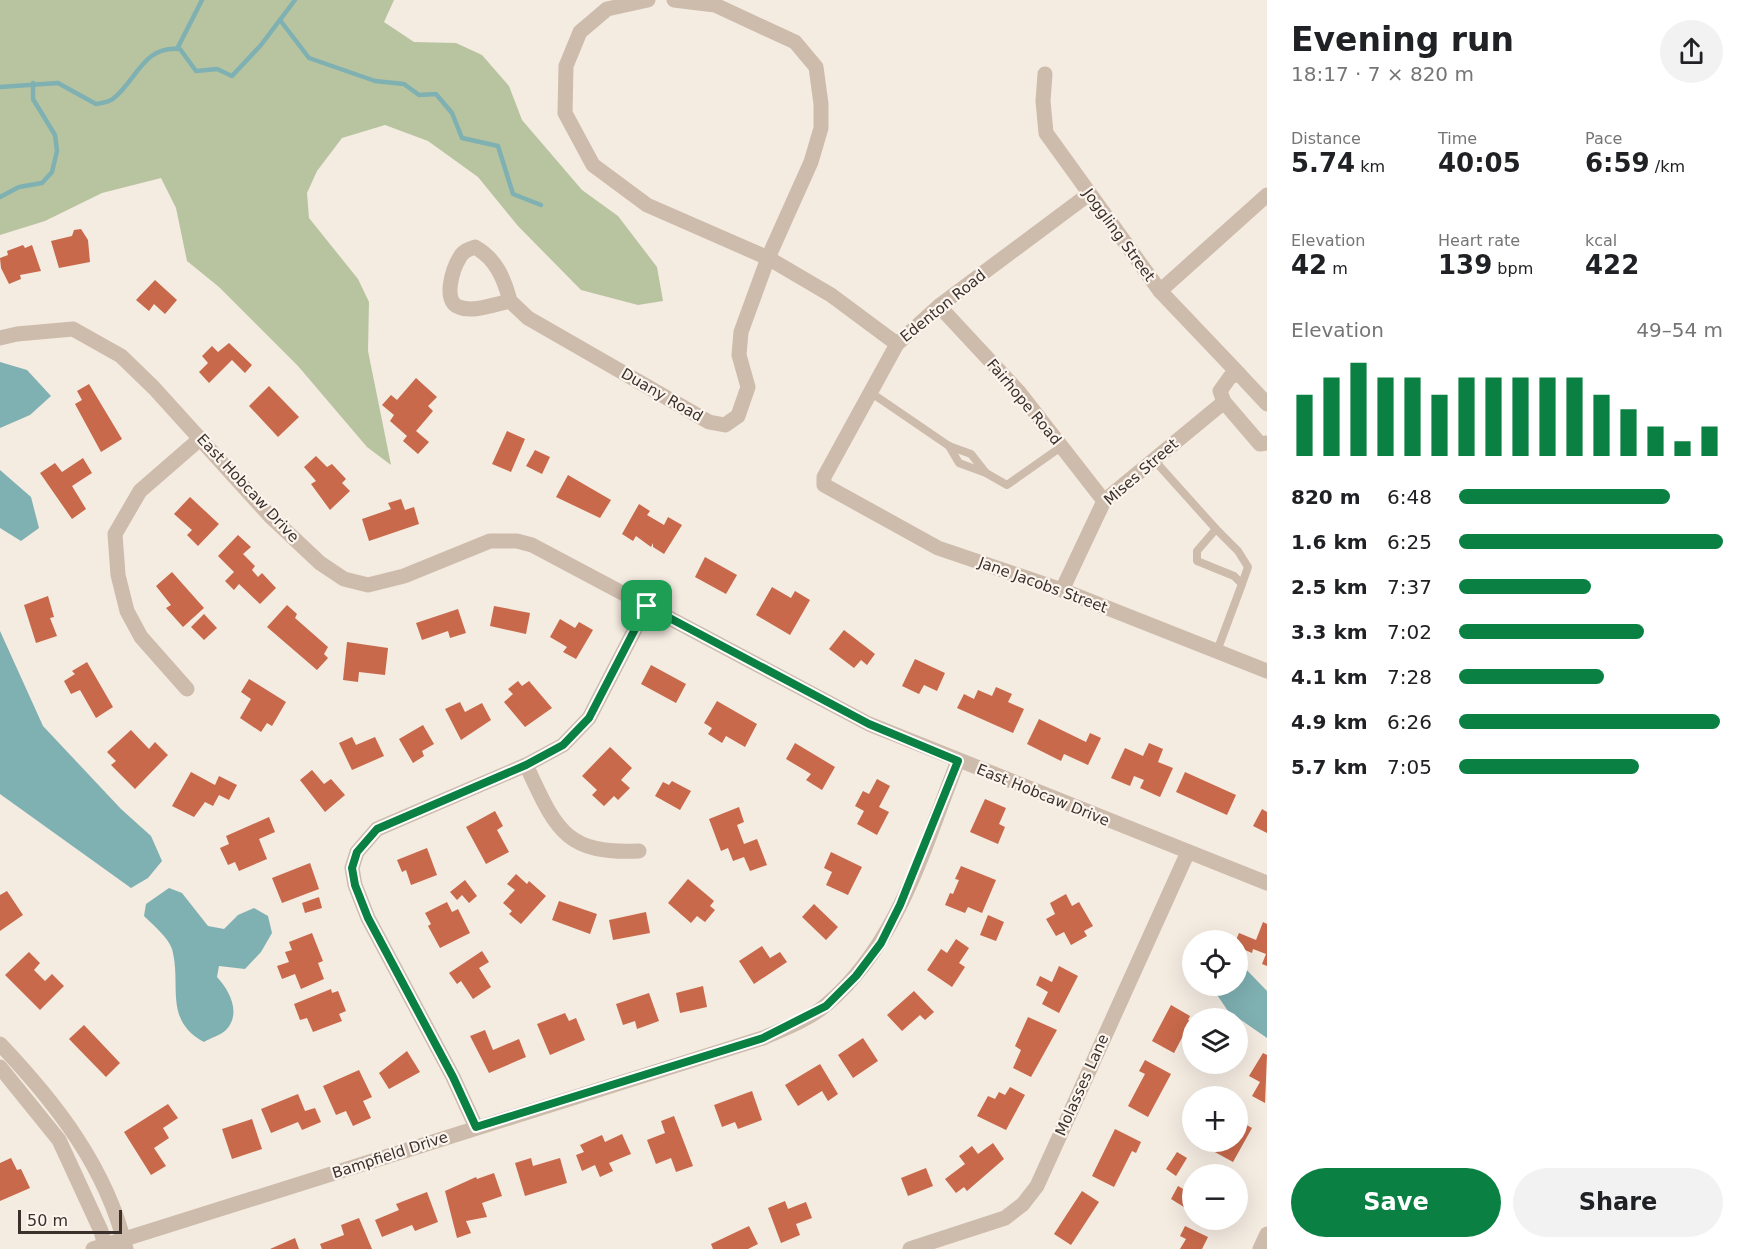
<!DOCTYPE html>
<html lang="en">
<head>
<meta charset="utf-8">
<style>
  body { margin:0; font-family:"DejaVu Sans",sans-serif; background:#f2f2f2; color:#202124; height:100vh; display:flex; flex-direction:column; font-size:22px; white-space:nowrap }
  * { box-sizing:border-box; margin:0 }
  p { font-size:20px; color:#757577 }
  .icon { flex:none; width:33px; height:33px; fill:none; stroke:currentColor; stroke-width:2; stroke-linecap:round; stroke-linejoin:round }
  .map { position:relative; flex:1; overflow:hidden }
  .details { display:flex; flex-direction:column; background:#fff; width:480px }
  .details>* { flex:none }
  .controls { position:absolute; left:1182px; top:930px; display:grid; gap:12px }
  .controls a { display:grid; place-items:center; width:66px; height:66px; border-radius:50%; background:#fff; box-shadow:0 6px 24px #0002; font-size:30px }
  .scale { position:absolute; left:18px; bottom:15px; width:104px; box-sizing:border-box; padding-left:6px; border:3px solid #3b302b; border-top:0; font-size:16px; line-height:21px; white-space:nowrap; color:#3b302b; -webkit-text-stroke:4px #fbf5ee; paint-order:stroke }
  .pin { position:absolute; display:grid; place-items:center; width:51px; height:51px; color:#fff; margin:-26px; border-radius:12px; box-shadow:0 3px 9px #0006 }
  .round { display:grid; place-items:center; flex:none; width:63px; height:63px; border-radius:32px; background:#f2f2f2 }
  .overview { display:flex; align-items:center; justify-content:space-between; height:102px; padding:0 24px }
  h1 { font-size:33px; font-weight:600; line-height:45px }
  .stats { display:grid; grid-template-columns:repeat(3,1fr); gap:9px; height:102px; padding:6px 24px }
  .stats div { display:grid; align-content:center }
  .stats b { font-size:26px; font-weight:600 }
  .stats small { font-size:16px; font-weight:400 }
  .stats p { font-size:16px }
  .chart { height:168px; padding:12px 24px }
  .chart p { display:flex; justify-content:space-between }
  .chart svg { width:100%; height:108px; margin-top:6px; stroke:#0b8043; stroke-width:6 }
  .cta { display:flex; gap:12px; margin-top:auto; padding:12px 24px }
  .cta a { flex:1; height:69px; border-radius:36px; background:#0b8043; color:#fff; font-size:24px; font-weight:600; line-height:69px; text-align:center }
  .cta a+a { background:#f2f2f2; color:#202124 }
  ul { padding:0 24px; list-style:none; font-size:20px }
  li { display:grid; grid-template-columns:96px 72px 1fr; align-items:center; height:45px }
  li i { height:15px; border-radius:8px; background:#0b8043 }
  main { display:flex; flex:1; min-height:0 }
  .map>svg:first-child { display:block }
  .green { fill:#b8c4a0 }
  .water { fill:#7fb0b2 }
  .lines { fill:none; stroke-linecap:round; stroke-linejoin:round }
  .stream { stroke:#7fb0b2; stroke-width:4.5 }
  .building { fill:#c8694b }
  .lane { stroke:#cdbbac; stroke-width:8 }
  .street { stroke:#cdbbac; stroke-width:15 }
  .route-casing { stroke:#fff; stroke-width:12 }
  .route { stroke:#0b8043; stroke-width:8 }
  .labels { text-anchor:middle; stroke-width:4.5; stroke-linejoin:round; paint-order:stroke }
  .street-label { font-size:15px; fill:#3b302b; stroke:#fbf5ee }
</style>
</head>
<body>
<main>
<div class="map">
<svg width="1267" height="1249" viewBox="0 0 1267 1249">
  <rect width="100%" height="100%" fill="#f4ebe1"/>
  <polygon class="green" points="0,0 394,0 384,22 414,42 456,43 482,55 509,86 522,120 582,190 618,216 657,267 663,301 638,305 581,290 518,226 478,177 428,141 385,125 342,138 317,171 307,193 309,218 358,279 369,302 368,351 391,465 367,447 298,366 219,287 187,261 176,208 161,178 102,193 45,221 0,235"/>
  <g class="water">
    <polygon points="0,362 27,370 51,396 30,415 0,428"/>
    <polygon points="0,470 31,497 39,528 21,541 0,528"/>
    <polygon points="0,631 43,726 121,809 151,836 162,861 148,878 131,888 0,794"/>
    <path d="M 169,888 L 182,893 L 208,926 L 224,929 L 238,915 L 254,908 L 268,916 L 272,933 L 261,952 L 245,969 L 219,966 L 217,977 C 229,990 242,1013 226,1030 C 221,1035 210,1038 204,1042 C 163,1020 182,985 172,949 C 168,937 153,925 144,916 L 146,904 Z"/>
    <polygon points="1238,961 1267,991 1267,1038 1228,1011 1211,986 1238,986"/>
  </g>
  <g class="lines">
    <g class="stream">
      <polyline points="280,20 309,58 375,81 404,84 419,95 436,94 452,113 462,138 498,146 513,194 541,205"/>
      <polyline points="177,49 202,0"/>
      <path d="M 0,87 L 58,83 L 96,104 C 102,103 110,102 114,98 C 137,79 144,45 180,49 L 196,71 L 217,69 L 232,76 L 261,45 L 295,0"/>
      <polyline points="0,197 19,187 42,183 52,172 57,151 55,135 33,99 33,83"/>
    </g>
  </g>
  <g class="building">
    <polygon points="81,229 88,240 90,262 59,268 51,241 72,236 74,230"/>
    <polygon points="23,245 25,248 32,245 41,271 20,275 21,279 9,284 1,268 0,258 8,255 7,251"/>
    <polygon points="155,280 177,300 165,314 154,304 149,311 136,300"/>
    <polygon points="229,343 252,365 245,373 232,360 209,383 199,372 208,363 202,356 212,346 218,352"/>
    <polygon points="416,378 437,397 428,406 433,411 416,431 429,442 418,454 403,441 407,436 390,421 394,415 382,405 391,395 397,400"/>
    <polygon points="89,384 122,439 101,452 75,404 82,400 77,391"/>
    <polygon points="269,386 299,417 278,437 249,406"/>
    <polygon points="507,431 525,439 511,472 492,464"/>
    <polygon points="535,450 550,457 542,474 526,466"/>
    <polygon points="316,456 327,467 332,464 346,479 342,483 350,491 330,510 311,484 316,481 304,467"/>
    <polygon points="83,458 92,473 72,486 86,509 72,519 40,473 55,463 62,472"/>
    <polygon points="568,475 611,500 600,518 556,497"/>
    <polygon points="190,497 219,524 198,546 187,535 192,530 174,514"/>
    <polygon points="401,499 405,510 414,507 419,524 369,541 362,519 391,509 388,503"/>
    <polygon points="639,504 650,511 647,515 664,525 668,517 682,525 664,554 653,547 653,543 651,547 636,536 633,541 622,534"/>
    <polygon points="238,535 251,547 243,554 255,566 252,570 258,577 262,573 276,588 260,604 239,584 234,590 225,581 234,572 218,556"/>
    <polygon points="705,557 737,575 726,594 695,577"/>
    <polygon points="172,572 204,608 183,627 166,608 171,605 156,586"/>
    <polygon points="772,587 791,598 795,591 810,600 790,635 756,615"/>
    <polygon points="48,596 54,617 50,618 57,636 36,643 24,605"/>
    <polygon points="287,605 297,614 295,618 328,647 324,654 328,658 317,670 267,627"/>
    <polygon points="494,606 530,613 526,634 490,626"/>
    <polygon points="458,609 466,633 450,638 448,631 422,640 416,623"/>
    <polygon points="204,614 217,628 204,640 191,627"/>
    <polygon points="560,619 575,628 579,622 593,630 576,659 563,652 567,647 550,637"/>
    <polygon points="844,630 875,654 867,665 861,660 854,668 829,649"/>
    <polygon points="347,642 388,648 385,675 359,672 358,682 343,680"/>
    <polygon points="915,659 945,673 937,691 924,685 919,694 902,686"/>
    <polygon points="87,662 113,707 96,718 80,690 71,694 64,681 75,674 72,671"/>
    <polygon points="651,665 686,684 676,703 641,684"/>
    <polygon points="249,679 286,702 272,726 267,723 261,732 240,718 251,699 241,692"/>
    <polygon points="518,681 522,686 529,681 552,708 525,727 504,702 513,694 508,689"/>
    <polygon points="996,687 1012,694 1008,702 1024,709 1013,733 957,708 964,694 974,699 978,690 992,696"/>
    <polygon points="717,701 757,724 745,747 726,736 722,743 708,734 712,728 704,723"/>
    <polygon points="460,702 465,712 482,703 491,720 461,740 445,709"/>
    <polygon points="1039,719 1086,742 1090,733 1101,738 1088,765 1064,754 1061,761 1027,744"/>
    <polygon points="423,725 434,744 422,751 424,756 413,763 399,739"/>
    <polygon points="131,730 149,749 155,742 168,755 135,789 111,765 116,761 107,752"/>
    <polygon points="352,737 356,745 375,737 384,756 352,770 339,743"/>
    <polygon points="795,743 835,767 822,790 806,780 811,774 786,759"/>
    <polygon points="1149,743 1163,749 1158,762 1173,768 1160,797 1140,788 1144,780 1134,776 1130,786 1111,778 1125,748 1143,756"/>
    <polygon points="610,747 632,768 621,780 630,788 618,800 614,796 604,806 592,795 597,790 582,776"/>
    <polygon points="312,770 324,784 331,779 345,795 325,812 300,780"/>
    <polygon points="191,772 215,785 219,776 237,785 229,800 219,795 213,806 205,802 194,817 172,806"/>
    <polygon points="1185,772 1236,795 1227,815 1176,792"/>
    <polygon points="877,779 890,786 879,807 889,812 877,835 857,824 864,811 855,806 863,791 869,794"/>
    <polygon points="672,781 691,791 680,810 655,796 663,782 669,785"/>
    <polygon points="985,799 1006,808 999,824 1005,827 998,844 970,832"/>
    <polygon points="739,807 744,822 737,825 744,844 757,839 767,865 750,871 744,857 733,861 728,848 721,851 709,819"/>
    <polygon points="1262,809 1267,812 1267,833 1253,826"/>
    <polygon points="495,811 503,826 497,830 509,852 486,864 466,827"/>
    <polygon points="269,817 275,832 259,839 267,859 239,871 235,862 228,865 220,848 229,844 226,836"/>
    <polygon points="427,848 437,875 411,885 406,870 402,872 397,860"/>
    <polygon points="831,852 862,867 848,895 826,885 832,872 824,868"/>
    <polygon points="310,863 319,889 282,903 272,878"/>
    <polygon points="961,866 996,880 982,913 968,907 965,913 945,905 950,893 953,894 959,880 955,879"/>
    <polygon points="516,874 527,884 529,881 546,896 521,924 509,914 512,911 503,903 515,890 507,884"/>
    <polygon points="688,879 714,901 710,906 715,910 705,922 697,916 691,923 668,903"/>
    <polygon points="465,880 477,896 469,903 462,895 457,900 450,892"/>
    <polygon points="7,891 23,915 0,931 0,895"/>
    <polygon points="1066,894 1072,906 1079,902 1093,926 1084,931 1087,936 1071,945 1064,932 1056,936 1046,919 1055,914 1050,903"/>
    <polygon points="319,897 322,908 305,913 302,903"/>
    <polygon points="559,901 597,914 590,934 552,920"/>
    <polygon points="447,902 452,912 458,909 470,933 440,948 428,926 431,924 425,913"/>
    <polygon points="814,904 838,927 826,940 802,917"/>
    <polygon points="646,912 650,933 613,940 609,920"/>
    <polygon points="988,915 1004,922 996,941 980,935"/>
    <polygon points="1263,922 1267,924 1267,966 1262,964 1266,954 1253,949 1252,953 1238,947 1236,940 1239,933 1256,940"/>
    <polygon points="312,933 323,961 318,963 324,979 301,989 295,974 282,979 277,966 289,962 285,952 292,950 289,942"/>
    <polygon points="956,939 969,948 959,963 965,967 952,987 927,970 941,949 947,953"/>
    <polygon points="762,946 770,958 780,952 787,962 754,984 739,961"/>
    <polygon points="482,951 489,962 479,968 491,987 473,999 461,981 457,984 449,973"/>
    <polygon points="29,952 40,963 34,970 45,981 52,974 64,986 40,1010 5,975"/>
    <polygon points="1059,966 1078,976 1059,1013 1042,1004 1048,992 1036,985 1040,976 1052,982"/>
    <polygon points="703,986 707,1007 680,1013 676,993"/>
    <polygon points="331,989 332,993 338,991 346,1011 339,1014 342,1021 313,1032 307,1018 300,1020 294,1004"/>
    <polygon points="914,991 934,1012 925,1020 920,1015 902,1031 887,1015"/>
    <polygon points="649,993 659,1021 637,1029 635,1021 623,1025 616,1004"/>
    <polygon points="1171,1005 1190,1016 1188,1020 1192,1022 1190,1034 1185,1032 1174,1053 1152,1041"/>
    <polygon points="565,1013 569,1021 576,1018 585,1040 550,1055 537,1024"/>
    <polygon points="1028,1017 1057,1030 1031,1077 1013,1068 1021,1050 1015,1046"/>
    <polygon points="84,1025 120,1063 106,1077 69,1039"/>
    <polygon points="485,1030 493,1050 519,1039 526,1057 489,1073 470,1036"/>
    <polygon points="863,1038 878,1061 853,1078 838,1055"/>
    <polygon points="407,1051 420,1072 389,1089 379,1073"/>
    <polygon points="1263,1053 1267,1055 1265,1103 1252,1096 1260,1082 1249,1076"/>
    <polygon points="1145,1060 1171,1074 1148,1117 1128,1106 1145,1074 1139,1071"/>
    <polygon points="820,1064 838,1094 828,1101 822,1091 798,1106 785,1085"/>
    <polygon points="359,1070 372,1097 363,1101 371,1118 353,1126 346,1111 336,1115 323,1086"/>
    <polygon points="1010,1087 1025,1095 1006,1130 977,1116 988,1096 995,1099 999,1092 1005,1095"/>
    <polygon points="752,1091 762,1120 738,1129 735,1122 722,1127 714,1105"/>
    <polygon points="298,1094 305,1111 315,1108 321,1122 302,1130 298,1122 271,1133 261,1109"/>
    <polygon points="168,1104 178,1118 163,1128 169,1138 154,1148 166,1166 151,1175 124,1132"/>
    <polygon points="674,1116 693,1166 676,1172 671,1158 656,1164 647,1140 665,1133 661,1121"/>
    <polygon points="252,1119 262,1149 232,1159 222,1129"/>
    <polygon points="1238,1120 1252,1128 1233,1162 1213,1151 1218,1142 1238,1142"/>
    <polygon points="1115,1129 1141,1142 1136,1153 1132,1151 1114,1187 1092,1176"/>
    <polygon points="622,1134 631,1154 609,1163 613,1171 600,1177 595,1165 582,1171 576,1155 584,1152 580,1145 602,1135 605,1142"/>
    <polygon points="993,1143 1004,1159 967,1191 964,1187 956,1193 945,1179 965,1164 959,1156 972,1146 978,1154"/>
    <polygon points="1177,1152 1187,1158 1176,1176 1166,1169"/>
    <polygon points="11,1158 17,1170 21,1169 30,1188 0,1201 0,1163"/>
    <polygon points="531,1158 533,1166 560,1158 567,1183 525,1196 515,1163"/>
    <polygon points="926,1168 933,1186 908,1196 901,1178"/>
    <polygon points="494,1173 502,1196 482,1203 487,1217 466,1221 471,1233 457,1238 445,1191 476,1177 477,1179"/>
    <polygon points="1178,1186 1192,1194 1192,1212 1171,1199"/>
    <polygon points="1082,1191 1099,1202 1071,1245 1054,1234"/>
    <polygon points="427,1192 438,1222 415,1231 412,1225 382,1237 375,1220 399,1210 396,1204"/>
    <polygon points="785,1201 788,1209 806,1202 812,1218 796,1224 800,1235 781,1243 768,1208"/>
    <polygon points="359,1218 372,1249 322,1249 320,1244 344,1235 341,1225"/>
    <polygon points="749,1226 758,1244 748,1249 713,1249 711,1244"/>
    <polygon points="1185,1226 1208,1237 1202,1249 1180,1249 1186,1239 1180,1236"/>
    <polygon points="295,1238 299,1249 270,1249"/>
  </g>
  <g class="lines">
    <g class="lane">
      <polyline points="870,392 949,446 971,454 986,473"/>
      <polyline points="949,446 959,463 986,473 1007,485 1061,447"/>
      <polyline points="1154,460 1216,529 1197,551 1197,561 1234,576 1242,584 1217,651"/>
      <polyline points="1216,529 1238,551 1248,567 1242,584"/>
    </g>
    <g class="street">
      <polyline points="648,0 607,9 580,32 566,66 565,113 593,165 647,205 768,258 831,295 897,344"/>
      <polyline points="1045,74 1043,101 1046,133 1160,291 1239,374"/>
      <polyline points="1089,194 939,306 897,344 824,477 824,485 938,548 1062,590 1267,671"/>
      <polyline points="1160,291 1267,195"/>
      <path d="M 510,301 C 504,278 496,259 475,247 C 469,249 463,251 460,257 C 453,268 442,301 459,307 C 473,313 495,304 510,301 L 528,318 L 709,422 L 725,425 L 738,416 L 748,387 L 739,355 L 741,332 L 768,258 L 811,162 L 821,128 L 821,104 L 816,67 L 795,42 L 715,5 L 674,0"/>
      <polyline points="939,306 1019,392 1104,501"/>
      <polyline points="0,338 17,334 73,329 121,356 154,388 270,516 320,563 344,579 368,585 404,576 490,541 517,541 532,545 869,724 1267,883"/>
      <polyline points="1267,404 1239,374 1230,377 1220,391 1224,402 1260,444 1267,443"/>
      <polyline points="1062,590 1104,501 1224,402"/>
      <polyline points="187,689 141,637 127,611 118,575 115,534 140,491 201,438"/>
      <path d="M 526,765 C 555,826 563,855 639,851"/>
      <path d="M 0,1044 C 56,1103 107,1168 126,1249"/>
      <polyline points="0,1067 59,1140 101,1231 106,1249"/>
      <polyline points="476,1127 453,1077 368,918 355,885 352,868 357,852 377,829 526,765 563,745 589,718 647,606"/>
      <path d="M 93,1249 L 763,1038 C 784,1029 810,1019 827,1004 C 899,943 924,846 958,761"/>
      <polyline points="910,1249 1005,1218 1023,1204 1037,1186 1188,852"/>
      <polyline points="1260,1249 1267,1234"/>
    </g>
  </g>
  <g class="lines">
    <defs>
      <polygon id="route" points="647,606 869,724 958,761 900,905 881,943 856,976 826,1006 763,1038 476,1127 453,1077 368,918 355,885 352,868 357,852 377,829 526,765 563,745 589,718"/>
    </defs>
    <use href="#route" class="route-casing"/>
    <use href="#route" class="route"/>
  </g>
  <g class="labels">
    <g class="street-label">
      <text transform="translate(1119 235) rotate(54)" y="5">Joggling Street</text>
      <text transform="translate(943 306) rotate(-39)" y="5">Edenton Road</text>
      <text transform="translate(662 395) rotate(30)" y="5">Duany Road</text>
      <text transform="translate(1024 402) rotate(50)" y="5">Fairhope Road</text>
      <text transform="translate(1141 472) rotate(-41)" y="5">Mises Street</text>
      <text transform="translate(248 488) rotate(47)" y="5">East Hobcaw Drive</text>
      <text transform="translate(1043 585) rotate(20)" y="5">Jane Jacobs Street</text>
      <text transform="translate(1043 795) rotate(22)" y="5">East Hobcaw Drive</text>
      <text transform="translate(1082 1085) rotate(-66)" y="5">Molasses Lane</text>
      <text transform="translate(390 1155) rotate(-18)" y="5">Bampfield Drive</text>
    </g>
  </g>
</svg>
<div class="controls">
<a><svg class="icon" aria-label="locate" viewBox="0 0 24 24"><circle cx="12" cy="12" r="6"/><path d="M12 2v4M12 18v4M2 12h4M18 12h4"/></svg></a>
<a><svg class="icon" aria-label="layers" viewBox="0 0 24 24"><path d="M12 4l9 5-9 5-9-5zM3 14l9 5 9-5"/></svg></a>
<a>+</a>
<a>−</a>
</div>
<div class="scale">50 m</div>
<div class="pin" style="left:647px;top:606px;background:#1e9e55"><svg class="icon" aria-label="arrive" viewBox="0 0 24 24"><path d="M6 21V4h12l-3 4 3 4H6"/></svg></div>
</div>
<section class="details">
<div class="overview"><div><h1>Evening run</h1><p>18:17 · 7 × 820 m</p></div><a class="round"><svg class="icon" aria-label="share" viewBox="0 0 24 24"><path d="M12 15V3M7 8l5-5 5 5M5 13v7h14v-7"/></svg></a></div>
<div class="stats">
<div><p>Distance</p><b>5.74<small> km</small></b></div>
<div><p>Time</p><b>40:05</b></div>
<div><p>Pace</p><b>6:59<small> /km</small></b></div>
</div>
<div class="stats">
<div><p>Elevation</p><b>42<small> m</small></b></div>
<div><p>Heart rate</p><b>139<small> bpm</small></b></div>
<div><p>kcal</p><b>422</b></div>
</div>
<div class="chart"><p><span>Elevation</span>49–54 m</p>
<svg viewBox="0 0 160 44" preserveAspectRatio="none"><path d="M5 44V19M15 44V12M25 44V6M35 44V12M45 44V12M55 44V19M65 44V12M75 44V12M85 44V12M95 44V12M105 44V12M115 44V19M125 44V25M135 44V32M145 44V38M155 44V32"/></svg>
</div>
<ul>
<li><b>820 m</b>6:48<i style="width:80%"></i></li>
<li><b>1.6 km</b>6:25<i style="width:100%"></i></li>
<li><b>2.5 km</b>7:37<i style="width:50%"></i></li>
<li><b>3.3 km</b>7:02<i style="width:70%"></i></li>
<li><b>4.1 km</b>7:28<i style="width:55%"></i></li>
<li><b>4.9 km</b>6:26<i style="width:99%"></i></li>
<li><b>5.7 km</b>7:05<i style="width:68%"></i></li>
</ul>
<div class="cta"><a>Save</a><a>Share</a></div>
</section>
</main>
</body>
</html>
